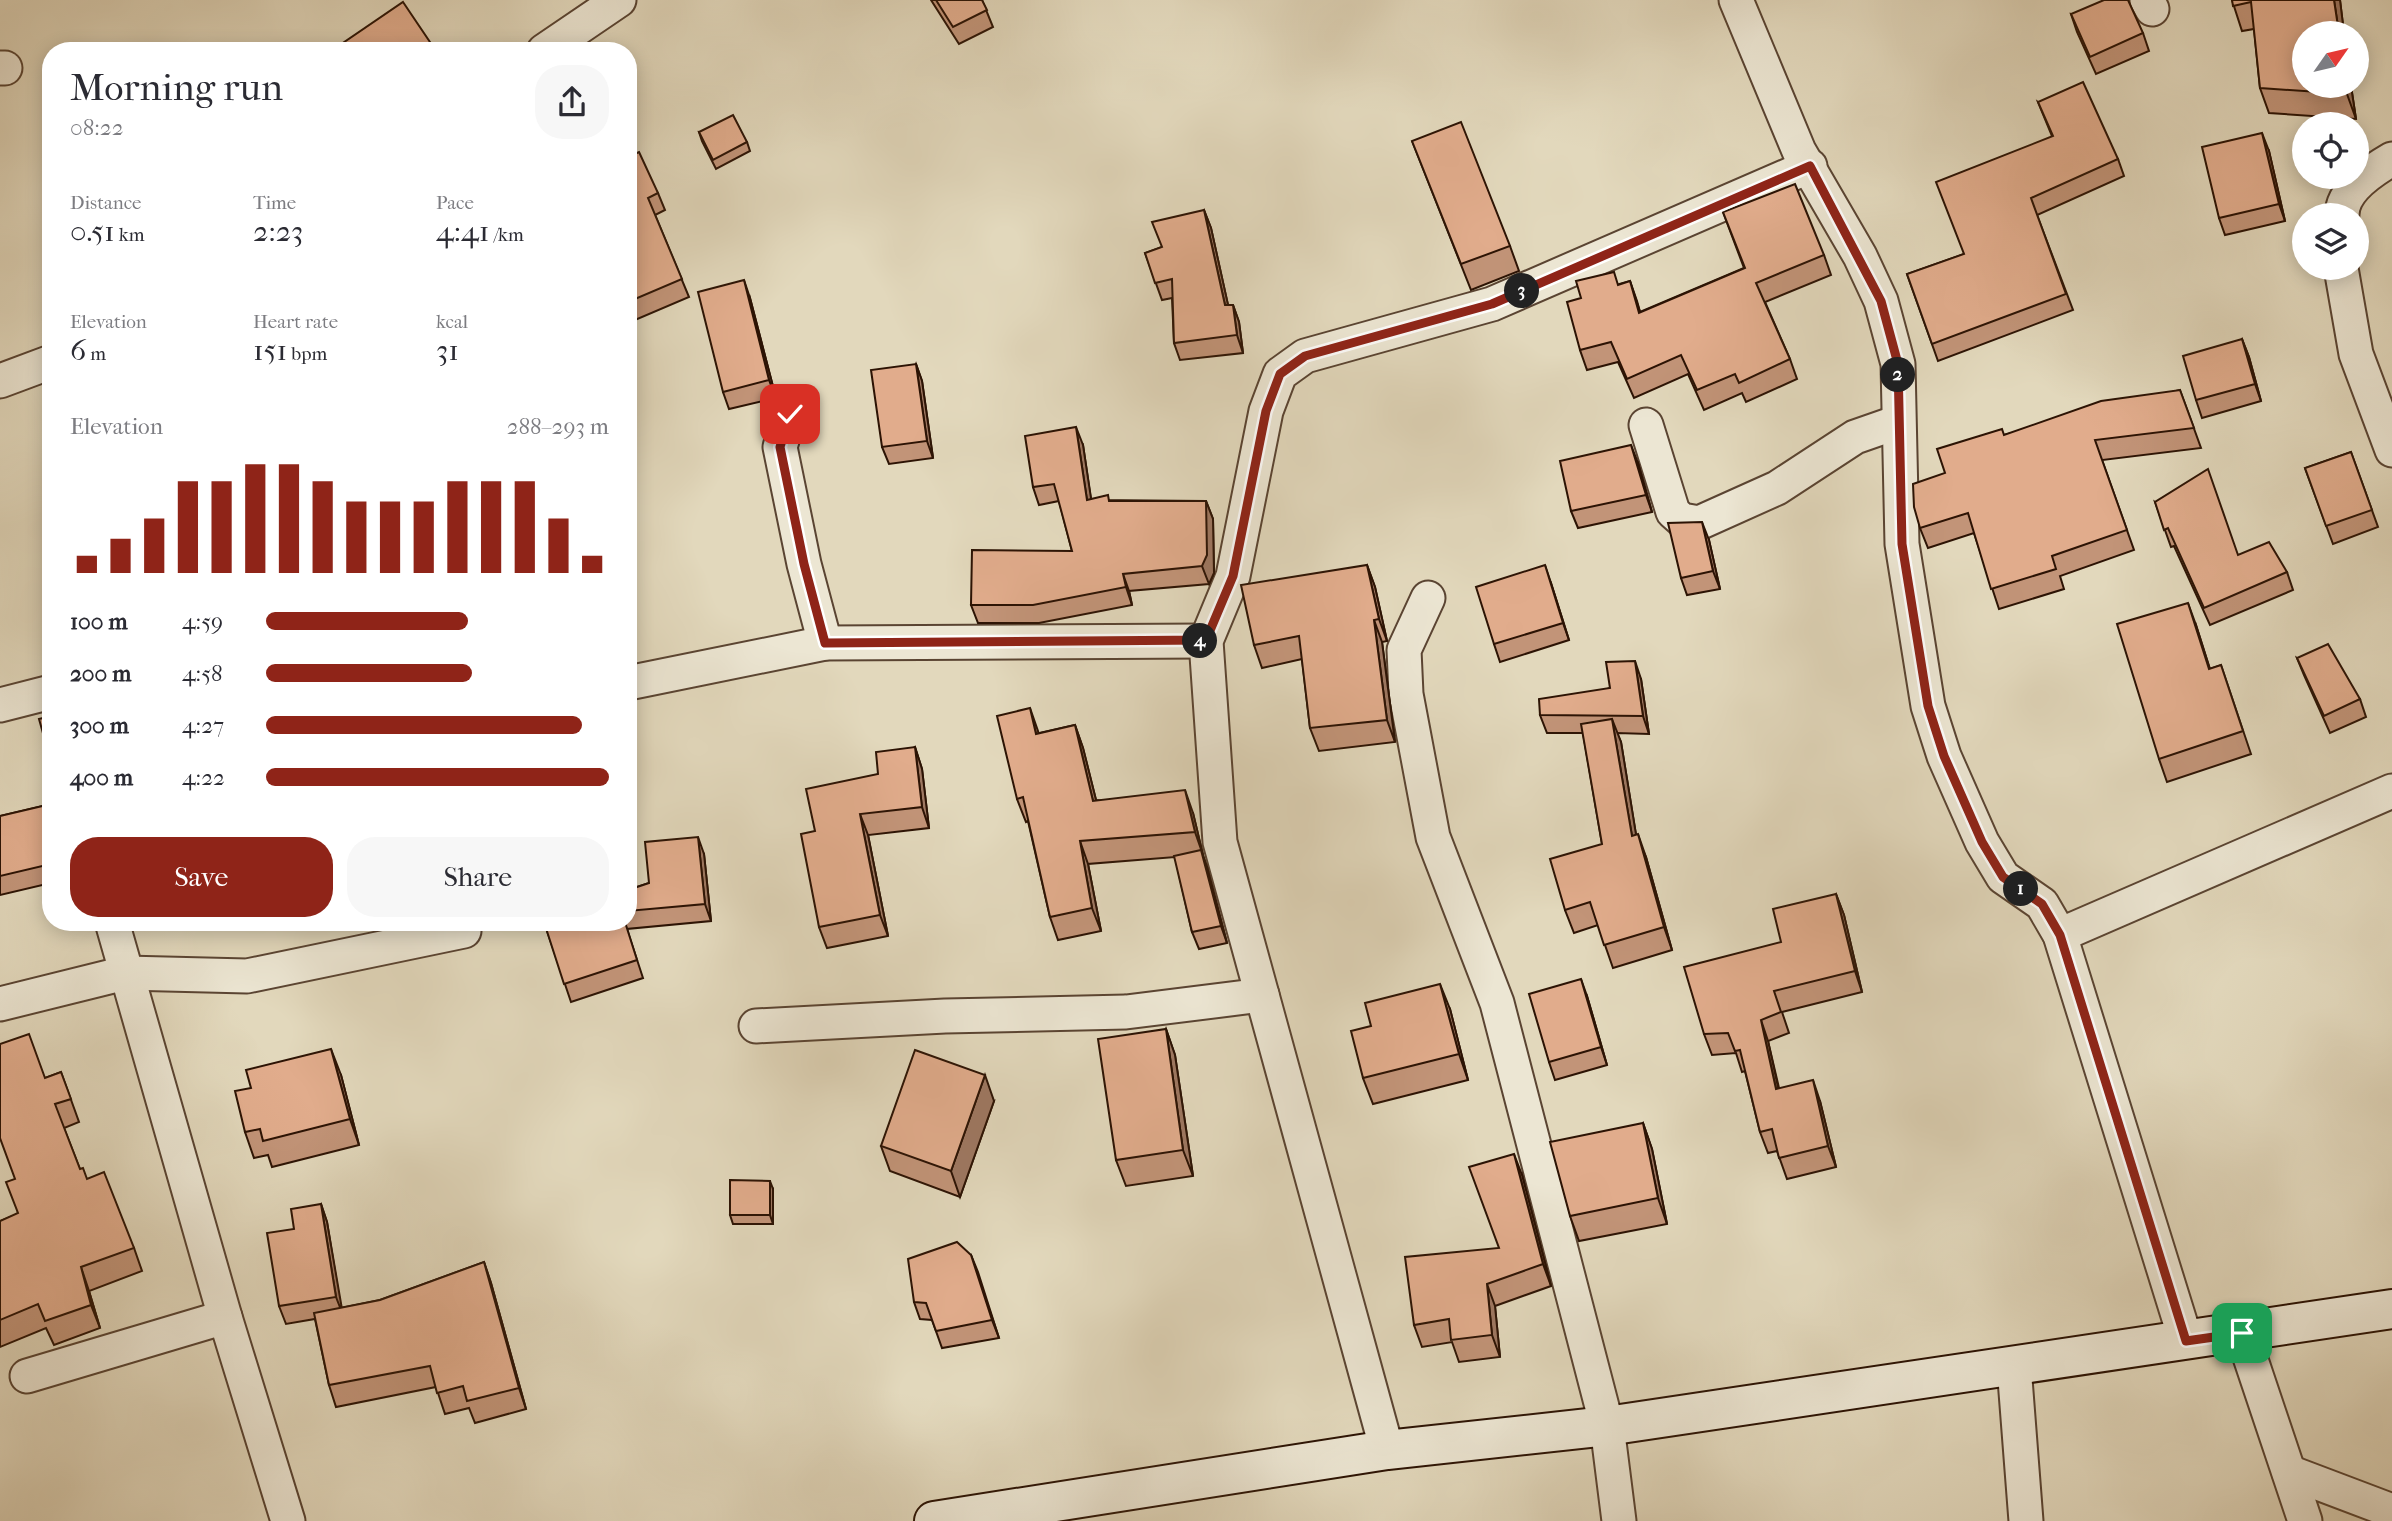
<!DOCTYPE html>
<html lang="en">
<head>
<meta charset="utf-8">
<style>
  body { margin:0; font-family:"IM FELL French Canon",serif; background:#f7f7f7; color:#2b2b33; height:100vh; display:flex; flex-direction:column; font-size:26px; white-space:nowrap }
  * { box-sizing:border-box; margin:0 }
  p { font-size:23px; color:#7c7c81 }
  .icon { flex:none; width:38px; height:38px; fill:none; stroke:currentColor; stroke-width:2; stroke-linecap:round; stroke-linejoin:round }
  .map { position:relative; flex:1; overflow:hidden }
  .details { position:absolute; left:42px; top:42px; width:595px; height:889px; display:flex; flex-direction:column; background:#fff; border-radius:28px; box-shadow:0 4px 18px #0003 }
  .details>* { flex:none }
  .needle { width:46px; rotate:56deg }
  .buttons { position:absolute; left:2292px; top:21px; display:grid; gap:14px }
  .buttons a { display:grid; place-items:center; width:77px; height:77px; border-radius:50%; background:#fff; box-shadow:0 4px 18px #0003; font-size:35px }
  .pin { position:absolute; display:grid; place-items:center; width:60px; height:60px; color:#fff; margin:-30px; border-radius:14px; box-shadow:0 4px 10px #0006 }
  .km { position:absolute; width:35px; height:35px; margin:-18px; border-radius:50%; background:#222; color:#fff; font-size:19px; line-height:35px; text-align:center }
  .round { display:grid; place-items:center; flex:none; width:74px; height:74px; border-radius:28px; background:#f7f7f7 }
  .headline { display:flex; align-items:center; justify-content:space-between; height:119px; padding:0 28px }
  h1 { font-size:38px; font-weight:600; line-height:52px }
  .figures { display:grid; grid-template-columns:repeat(3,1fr); gap:10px; height:119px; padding:7px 28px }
  .figures div { display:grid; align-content:center }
  .figures b { font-size:30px; font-weight:600 }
  .figures small { font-size:19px; font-weight:400 }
  .figures p { font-size:19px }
  .chart { height:196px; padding:14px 28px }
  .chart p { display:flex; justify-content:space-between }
  .chart svg { width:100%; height:126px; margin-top:7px; stroke:#8f2418; stroke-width:6 }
  .button { display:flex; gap:14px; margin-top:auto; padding:14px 28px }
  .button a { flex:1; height:80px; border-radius:28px; background:#8f2418; color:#fff; font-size:28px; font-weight:600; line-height:80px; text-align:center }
  .button a+a { background:#f7f7f7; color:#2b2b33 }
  ul { padding:0 28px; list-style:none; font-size:23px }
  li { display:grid; grid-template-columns:112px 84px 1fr; align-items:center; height:52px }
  li i { height:18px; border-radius:9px; background:#8f2418 }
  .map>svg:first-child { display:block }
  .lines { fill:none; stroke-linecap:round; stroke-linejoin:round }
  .street-casing { stroke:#5a4432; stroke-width:37 }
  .secondary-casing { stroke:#2c1304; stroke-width:42 }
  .street { stroke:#ece6d3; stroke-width:33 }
  .secondary { stroke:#ece6d3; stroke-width:38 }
  .wall { fill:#c29478; stroke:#2c1304; stroke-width:2 }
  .shaded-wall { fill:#9e7862; stroke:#2c1304; stroke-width:2 }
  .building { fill:#e1ac8c; stroke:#2c1304; stroke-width:2 }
  .route-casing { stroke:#fff; stroke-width:14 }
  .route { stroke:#8f2418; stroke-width:9 }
</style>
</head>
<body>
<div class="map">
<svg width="2392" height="1521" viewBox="0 0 2392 1521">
  <rect width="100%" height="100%" fill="#e2d8bc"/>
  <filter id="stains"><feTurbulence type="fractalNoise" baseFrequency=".00286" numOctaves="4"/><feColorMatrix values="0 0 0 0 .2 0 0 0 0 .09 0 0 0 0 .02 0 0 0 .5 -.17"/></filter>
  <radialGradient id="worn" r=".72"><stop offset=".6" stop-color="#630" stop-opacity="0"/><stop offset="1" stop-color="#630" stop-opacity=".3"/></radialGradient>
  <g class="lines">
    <defs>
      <g id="street">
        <polyline points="1736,0 1799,151 1860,256 1881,301 1898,364 1902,544 1928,706 1944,756 1982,842 2003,877 2042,904 2060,935 2186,1341"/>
        <polyline points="2147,0 2152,9"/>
        <polyline points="544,51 619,0"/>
        <polyline points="0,68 5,68"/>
        <path d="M 2342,215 C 2342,190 2373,170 2392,159"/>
        <polyline points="2341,268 2356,354 2392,450"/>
        <polyline points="0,381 51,362"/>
        <polyline points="790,414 780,447 804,564 825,643"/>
        <polyline points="1646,425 1673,512 1682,520 1699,523 1777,488 1855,437 1898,422"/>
        <polyline points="1428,598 1404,650 1406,694 1433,837 1497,1003 1607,1426 1619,1521"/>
        <polyline points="628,683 825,643 1206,641"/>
        <polyline points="0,705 51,692"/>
        <polyline points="112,922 225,1317 288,1521"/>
        <polyline points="2060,935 2392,791"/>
        <polyline points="0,1004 125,973 247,976 464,931"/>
        <polyline points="756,1026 945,1016 1126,1012 1262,995"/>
        <polyline points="2242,1333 2305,1521"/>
        <polyline points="2014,1366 2026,1521"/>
        <polyline points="27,1376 225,1317"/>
        <polyline points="1387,1450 1220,842 1206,641 1233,576 1266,411 1280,374 1305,356 1492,304 1810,166"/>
        <polyline points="2289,1472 2392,1511"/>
      </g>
      <polyline id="secondary" points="934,1521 1387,1450 1607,1426 2392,1309"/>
    </defs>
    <use href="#street" class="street-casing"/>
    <use href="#secondary" class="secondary-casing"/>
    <use href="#street" class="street"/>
    <use href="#secondary" class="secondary"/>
  </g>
  <g class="wall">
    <polygon points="931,0 982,0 993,27 959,44"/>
    <polygon points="2232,0 2340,0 2344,33 2305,33 2351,86 2356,119 2269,113 2260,88 2254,29 2242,31"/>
    <polygon points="2071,14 2143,33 2149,51 2096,74 2077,32"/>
    <polygon points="2038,102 2118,159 2124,176 2037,215 2073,310 1938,361 1907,274 1964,254 2052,136"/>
    <polygon points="699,132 747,142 750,151 716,169 702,141"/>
    <polygon points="1412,141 1510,246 1519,271 1471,290"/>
    <polygon points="2269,151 2285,221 2225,235 2219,218"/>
    <polygon points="628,157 658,193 665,210 655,215 689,297 628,323"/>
    <polygon points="1204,210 1211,228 1228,305 1233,305 1239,322 1243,353 1180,360 1174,343 1172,298 1162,300 1145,253 1162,247"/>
    <polygon points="1723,212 1824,255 1831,275 1765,302 1790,359 1797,379 1746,402 1742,393 1704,410 1688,374 1634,398 1618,362 1587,370 1580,350 1619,284 1630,281 1640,312 1744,268"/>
    <polygon points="750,298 776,398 729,409 723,392"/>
    <polygon points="2242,339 2249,357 2261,401 2202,418 2196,400"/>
    <polygon points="916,364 922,381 933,458 889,464 882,447"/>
    <polygon points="2180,390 2201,448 2102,460 2134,550 2060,576 2064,589 1999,609 1974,533 1928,548 1920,528 1945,473 2004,435"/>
    <polygon points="1083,445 1091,500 1206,501 1213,519 1214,573 1209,584 1129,591 1132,605 1039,623 978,623 971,605 1072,551 1059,501 1039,505 1033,487"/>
    <polygon points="2351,452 2378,527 2333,544 2305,468"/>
    <polygon points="1638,463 1652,512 1578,528 1571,511"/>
    <polygon points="2155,502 2238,555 2287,572 2293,590 2210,625 2174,546 2171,547"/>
    <polygon points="1709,540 1720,589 1687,595 1681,578"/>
    <polygon points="1367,565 1375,587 1387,641 1382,642 1395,742 1319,751 1310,728 1302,659 1262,668 1254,645"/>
    <polygon points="1551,583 1569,640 1500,662 1494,644"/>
    <polygon points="2196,625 2210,669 2221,665 2251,754 2167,782 2159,759"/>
    <polygon points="2297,658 2360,699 2366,717 2330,733 2304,675"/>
    <polygon points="1641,679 1649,734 1617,733 1621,742 1636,835 1646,857 1672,950 1613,968 1598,925 1574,933 1565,910 1602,844 1583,733 1547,733 1540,715 1610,688"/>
    <polygon points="1075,725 1083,748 1096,800 1193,813 1203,855 1207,867 1227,943 1199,949 1192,932 1175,857 1088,864 1101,931 1058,940 1050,917 1028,821 1026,822 1017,799 1039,733"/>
    <polygon points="915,747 922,769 929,828 868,835 888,936 827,948 819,927 815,831 878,774"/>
    <polygon points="51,804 51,883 0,895 0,816"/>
    <polygon points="704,854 711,921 627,929 643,978 571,1002 544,922 628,922 628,890 649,883"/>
    <polygon points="1836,894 1844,915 1862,992 1782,1012 1789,1033 1768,1041 1779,1088 1820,1101 1836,1167 1787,1179 1777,1151 1768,1153 1760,1132 1745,1071 1742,1072 1736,1053 1712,1055 1704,1034 1781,942"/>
    <polygon points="1587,996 1607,1065 1555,1080 1549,1062"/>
    <polygon points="1450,1009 1468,1080 1373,1104 1363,1078"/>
    <polygon points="1166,1029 1175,1055 1193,1176 1126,1186 1116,1160"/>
    <polygon points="61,1072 79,1122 64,1128 80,1169 87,1179 134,1248 142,1271 89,1291 100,1328 54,1345 46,1328 0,1347 0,1221 18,1214 15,1179 45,1078"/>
    <polygon points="341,1075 359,1145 272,1167 268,1155 254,1158 245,1132"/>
    <polygon points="994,1101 960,1197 890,1171 881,1146"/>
    <polygon points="1643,1123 1652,1149 1667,1224 1579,1241 1570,1216"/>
    <polygon points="1522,1175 1551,1286 1495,1306 1500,1357 1459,1362 1452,1342 1422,1347 1414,1325 1499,1248"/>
    <polygon points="773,1189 773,1224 733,1224 730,1215"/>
    <polygon points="321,1204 327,1222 341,1308 380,1300 484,1262 491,1283 526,1409 475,1423 469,1408 445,1414 436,1387 336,1407 329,1385 315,1319 286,1324 279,1306 294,1229"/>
    <polygon points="971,1255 999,1338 942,1348 932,1320 920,1319 914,1302"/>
  </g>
  <g class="shaded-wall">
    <polygon points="2334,0 2340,0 2344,33 2339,33"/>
    <polygon points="2346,86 2351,86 2356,119 2347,94"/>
    <polygon points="2262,133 2269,151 2285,221 2279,204"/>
    <polygon points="1204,210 1211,228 1232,323 1225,305"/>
    <polygon points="744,280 750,298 776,398 769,380"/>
    <polygon points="1630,281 1637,301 1646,333 1639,313"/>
    <polygon points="1233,305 1239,322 1243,353 1237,335"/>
    <polygon points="2242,339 2249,357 2261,401 2255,384"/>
    <polygon points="916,364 922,381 933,458 927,441"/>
    <polygon points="1076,427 1083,445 1094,518 1087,500"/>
    <polygon points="1631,445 1638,463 1652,512 1646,495"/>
    <polygon points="1206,501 1213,519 1214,573 1209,584 1202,566"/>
    <polygon points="1702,522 1709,540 1720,589 1713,571"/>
    <polygon points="1367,565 1375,587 1387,641 1379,619"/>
    <polygon points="1545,565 1551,583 1569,640 1563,623"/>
    <polygon points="1123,574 1129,591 1132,605 1126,587"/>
    <polygon points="2188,603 2196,625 2217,692 2209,669"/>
    <polygon points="1374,620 1382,642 1395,742 1387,720"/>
    <polygon points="1635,661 1641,679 1649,734 1643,716"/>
    <polygon points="1030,708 1038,731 1044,757 1036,734"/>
    <polygon points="1612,719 1621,742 1640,859 1632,836"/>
    <polygon points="1075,725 1083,748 1102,824 1093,801"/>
    <polygon points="915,747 922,769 929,828 922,807"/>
    <polygon points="1185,790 1193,813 1203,855 1195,832"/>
    <polygon points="860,814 868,835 888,936 880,915"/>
    <polygon points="1638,834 1646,857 1672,950 1664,927"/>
    <polygon points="698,837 704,854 711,921 705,904"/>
    <polygon points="1080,841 1088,864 1101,931 1092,908"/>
    <polygon points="1201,850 1207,867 1227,943 1221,926"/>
    <polygon points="1836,894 1844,915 1862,992 1855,971"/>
    <polygon points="1581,979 1587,996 1607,1065 1601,1047"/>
    <polygon points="1440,984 1450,1009 1468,1080 1459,1054"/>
    <polygon points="1761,1020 1768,1041 1783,1110 1776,1089"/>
    <polygon points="1166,1029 1175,1055 1193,1176 1183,1150"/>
    <polygon points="331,1049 341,1075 359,1145 350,1119"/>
    <polygon points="985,1075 994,1101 960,1197 951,1171"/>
    <polygon points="1813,1080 1820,1101 1836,1167 1828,1146"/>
    <polygon points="1643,1123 1652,1149 1667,1224 1658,1198"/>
    <polygon points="1514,1154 1522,1175 1551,1286 1543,1264"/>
    <polygon points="770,1181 773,1189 773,1224 770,1215"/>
    <polygon points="321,1204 327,1222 343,1315 336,1297"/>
    <polygon points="971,1255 978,1272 999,1338 992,1320"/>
    <polygon points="484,1262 491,1283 526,1409 519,1388"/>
    <polygon points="81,1267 89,1291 100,1328 91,1305"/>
    <polygon points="1487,1284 1495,1306 1500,1357 1492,1335"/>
  </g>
  <g class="building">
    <polygon points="936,0 982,0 987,10 953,27"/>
    <polygon points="2104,0 2128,0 2143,33 2090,57 2071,14"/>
    <polygon points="2232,0 2334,0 2339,33 2305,33 2305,86 2346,86 2347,94 2260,88 2251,2 2233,6"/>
    <polygon points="403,2 436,51 340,51 337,47"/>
    <polygon points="2083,82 2118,159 2031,198 2066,294 1932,344 1907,274 1964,254 1936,182 2053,136 2038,102"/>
    <polygon points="733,115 747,142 713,160 699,132"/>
    <polygon points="1461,122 1510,246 1461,264 1412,141"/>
    <polygon points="2262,133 2279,204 2219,218 2202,147"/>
    <polygon points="639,152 658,193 648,198 682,279 628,302 628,157"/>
    <polygon points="1795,184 1824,255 1756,283 1790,359 1739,383 1735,374 1697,390 1681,355 1627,379 1611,342 1580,350 1567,302 1581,298 1576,281 1614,272 1618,285 1630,281 1639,313 1745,268 1723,212"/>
    <polygon points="1204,210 1225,305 1233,305 1237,335 1174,343 1172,279 1155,283 1145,253 1162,247 1152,222"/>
    <polygon points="744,280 769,380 723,392 698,292"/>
    <polygon points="2242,339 2255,384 2196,400 2183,356"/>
    <polygon points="916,364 927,441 882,447 871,370"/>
    <polygon points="2180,390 2194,428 2095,440 2127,530 2052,556 2056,569 1991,589 1968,513 1920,528 1914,507 1913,484 1945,473 1937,449 2002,429 2004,435 2101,401"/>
    <polygon points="1076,427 1087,500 1108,495 1109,501 1206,501 1207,555 1202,566 1123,574 1126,587 1033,605 971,605 972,550 1072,551 1054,484 1033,487 1025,436"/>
    <polygon points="1631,445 1646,495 1571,511 1560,461"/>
    <polygon points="2351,452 2372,510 2326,526 2305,468"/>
    <polygon points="2208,469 2238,555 2269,542 2287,572 2204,608 2168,528 2164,530 2155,502"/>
    <polygon points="1702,522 1713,571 1681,578 1668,523"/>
    <polygon points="1367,565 1379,619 1374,620 1387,720 1310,728 1299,636 1254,645 1241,585"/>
    <polygon points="1545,565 1563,623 1494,644 1476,587"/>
    <polygon points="2188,603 2209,669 2221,665 2243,731 2159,759 2117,624"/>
    <polygon points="2328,644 2360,699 2324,716 2297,658"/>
    <polygon points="1635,661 1643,716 1540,715 1539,699 1610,688 1606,662"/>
    <polygon points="1030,708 1036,734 1075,725 1093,801 1185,790 1195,832 1080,841 1092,908 1050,917 1023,797 1017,799 997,716"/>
    <polygon points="51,716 51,762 39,719"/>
    <polygon points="1612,719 1632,836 1638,834 1664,927 1604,945 1590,902 1565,910 1550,859 1602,844 1581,724"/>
    <polygon points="915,747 922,807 860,814 880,915 819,927 801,834 815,831 806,789 878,774 876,752"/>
    <polygon points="51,804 51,864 0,876 0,816"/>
    <polygon points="698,837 705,904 628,911 628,890 649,883 645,842"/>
    <polygon points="1201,850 1221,926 1192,932 1174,856"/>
    <polygon points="1836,894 1855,971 1774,991 1781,1012 1761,1020 1776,1089 1813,1080 1828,1146 1779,1158 1772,1129 1760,1132 1740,1050 1735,1051 1728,1033 1704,1034 1684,967 1781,942 1773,909"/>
    <polygon points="544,922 625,922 637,960 564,984"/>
    <polygon points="1581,979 1601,1047 1549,1062 1529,994"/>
    <polygon points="1440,984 1459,1054 1363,1078 1351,1031 1371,1026 1365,1003"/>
    <polygon points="1166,1029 1183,1150 1116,1160 1098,1039"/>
    <polygon points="29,1034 45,1078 61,1072 71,1099 55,1104 80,1169 83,1168 87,1179 104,1172 134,1248 81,1267 91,1305 45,1321 38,1304 0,1320 0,1221 18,1213 6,1182 15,1179 0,1138 0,1044"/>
    <polygon points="331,1049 350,1119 263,1141 260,1129 245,1132 235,1091 251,1088 246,1070"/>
    <polygon points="915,1050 985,1075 951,1171 881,1146"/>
    <polygon points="1643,1123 1658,1198 1570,1216 1550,1142"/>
    <polygon points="1514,1154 1543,1264 1487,1284 1492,1335 1451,1340 1449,1319 1414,1325 1405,1257 1499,1248 1469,1167"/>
    <polygon points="730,1180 770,1181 770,1215 730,1215"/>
    <polygon points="321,1204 336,1297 279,1306 267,1233 294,1229 291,1209"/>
    <polygon points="957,1242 971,1255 992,1320 936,1331 926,1303 914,1302 908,1259"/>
    <polygon points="484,1262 519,1388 467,1401 463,1386 437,1393 430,1366 329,1385 314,1313 380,1300"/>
  </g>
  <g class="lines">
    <defs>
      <polyline id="route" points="790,414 780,447 804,564 825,643 1206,640 1233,576 1266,411 1280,374 1305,356 1492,304 1810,166 1881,301 1898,364 1902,544 1928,706 1944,756 1982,842 2003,877 2042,904 2060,935 2186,1341 2242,1333"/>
    </defs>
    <use href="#route" class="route-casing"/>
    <use href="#route" class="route"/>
  </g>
  <rect width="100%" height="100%" filter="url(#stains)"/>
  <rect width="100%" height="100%" fill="url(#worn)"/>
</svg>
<div class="buttons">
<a><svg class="needle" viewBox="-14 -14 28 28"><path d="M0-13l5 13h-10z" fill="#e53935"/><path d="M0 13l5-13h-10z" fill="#7c7c81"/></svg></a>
<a><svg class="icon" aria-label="locate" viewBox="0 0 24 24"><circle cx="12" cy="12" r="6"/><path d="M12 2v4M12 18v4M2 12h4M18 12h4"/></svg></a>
<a><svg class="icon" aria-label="layers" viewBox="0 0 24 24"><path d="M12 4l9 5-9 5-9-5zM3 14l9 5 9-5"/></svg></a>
</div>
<div class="pin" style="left:2242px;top:1333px;background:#1e9e55"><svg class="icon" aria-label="arrive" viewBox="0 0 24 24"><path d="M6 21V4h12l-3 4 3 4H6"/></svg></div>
<div class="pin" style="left:790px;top:414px;background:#d93025"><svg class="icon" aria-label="check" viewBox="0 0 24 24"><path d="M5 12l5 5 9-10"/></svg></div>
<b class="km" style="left:2021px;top:889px">1</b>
<b class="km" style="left:1898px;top:375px">2</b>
<b class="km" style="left:1522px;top:291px">3</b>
<b class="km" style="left:1200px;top:641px">4</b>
<section class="details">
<div class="headline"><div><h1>Morning run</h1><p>08:22</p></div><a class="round"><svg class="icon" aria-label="share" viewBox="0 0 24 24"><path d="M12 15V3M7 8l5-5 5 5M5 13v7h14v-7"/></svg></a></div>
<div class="figures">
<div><p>Distance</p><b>0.51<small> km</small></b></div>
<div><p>Time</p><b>2:23</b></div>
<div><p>Pace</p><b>4:41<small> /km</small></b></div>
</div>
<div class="figures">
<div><p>Elevation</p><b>6<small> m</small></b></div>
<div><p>Heart rate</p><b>151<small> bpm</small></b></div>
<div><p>kcal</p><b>31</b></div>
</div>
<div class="chart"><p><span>Elevation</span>288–293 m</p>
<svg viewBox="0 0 160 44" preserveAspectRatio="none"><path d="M5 44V38M15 44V32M25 44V25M35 44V12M45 44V12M55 44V6M65 44V6M75 44V12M85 44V19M95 44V19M105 44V19M115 44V12M125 44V12M135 44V12M145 44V25M155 44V38"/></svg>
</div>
<ul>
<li><b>100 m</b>4:59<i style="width:59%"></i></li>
<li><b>200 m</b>4:58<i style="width:60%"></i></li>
<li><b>300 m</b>4:27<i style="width:92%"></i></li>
<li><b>400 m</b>4:22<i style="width:100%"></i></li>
</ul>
<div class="button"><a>Save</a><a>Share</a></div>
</section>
</div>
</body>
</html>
